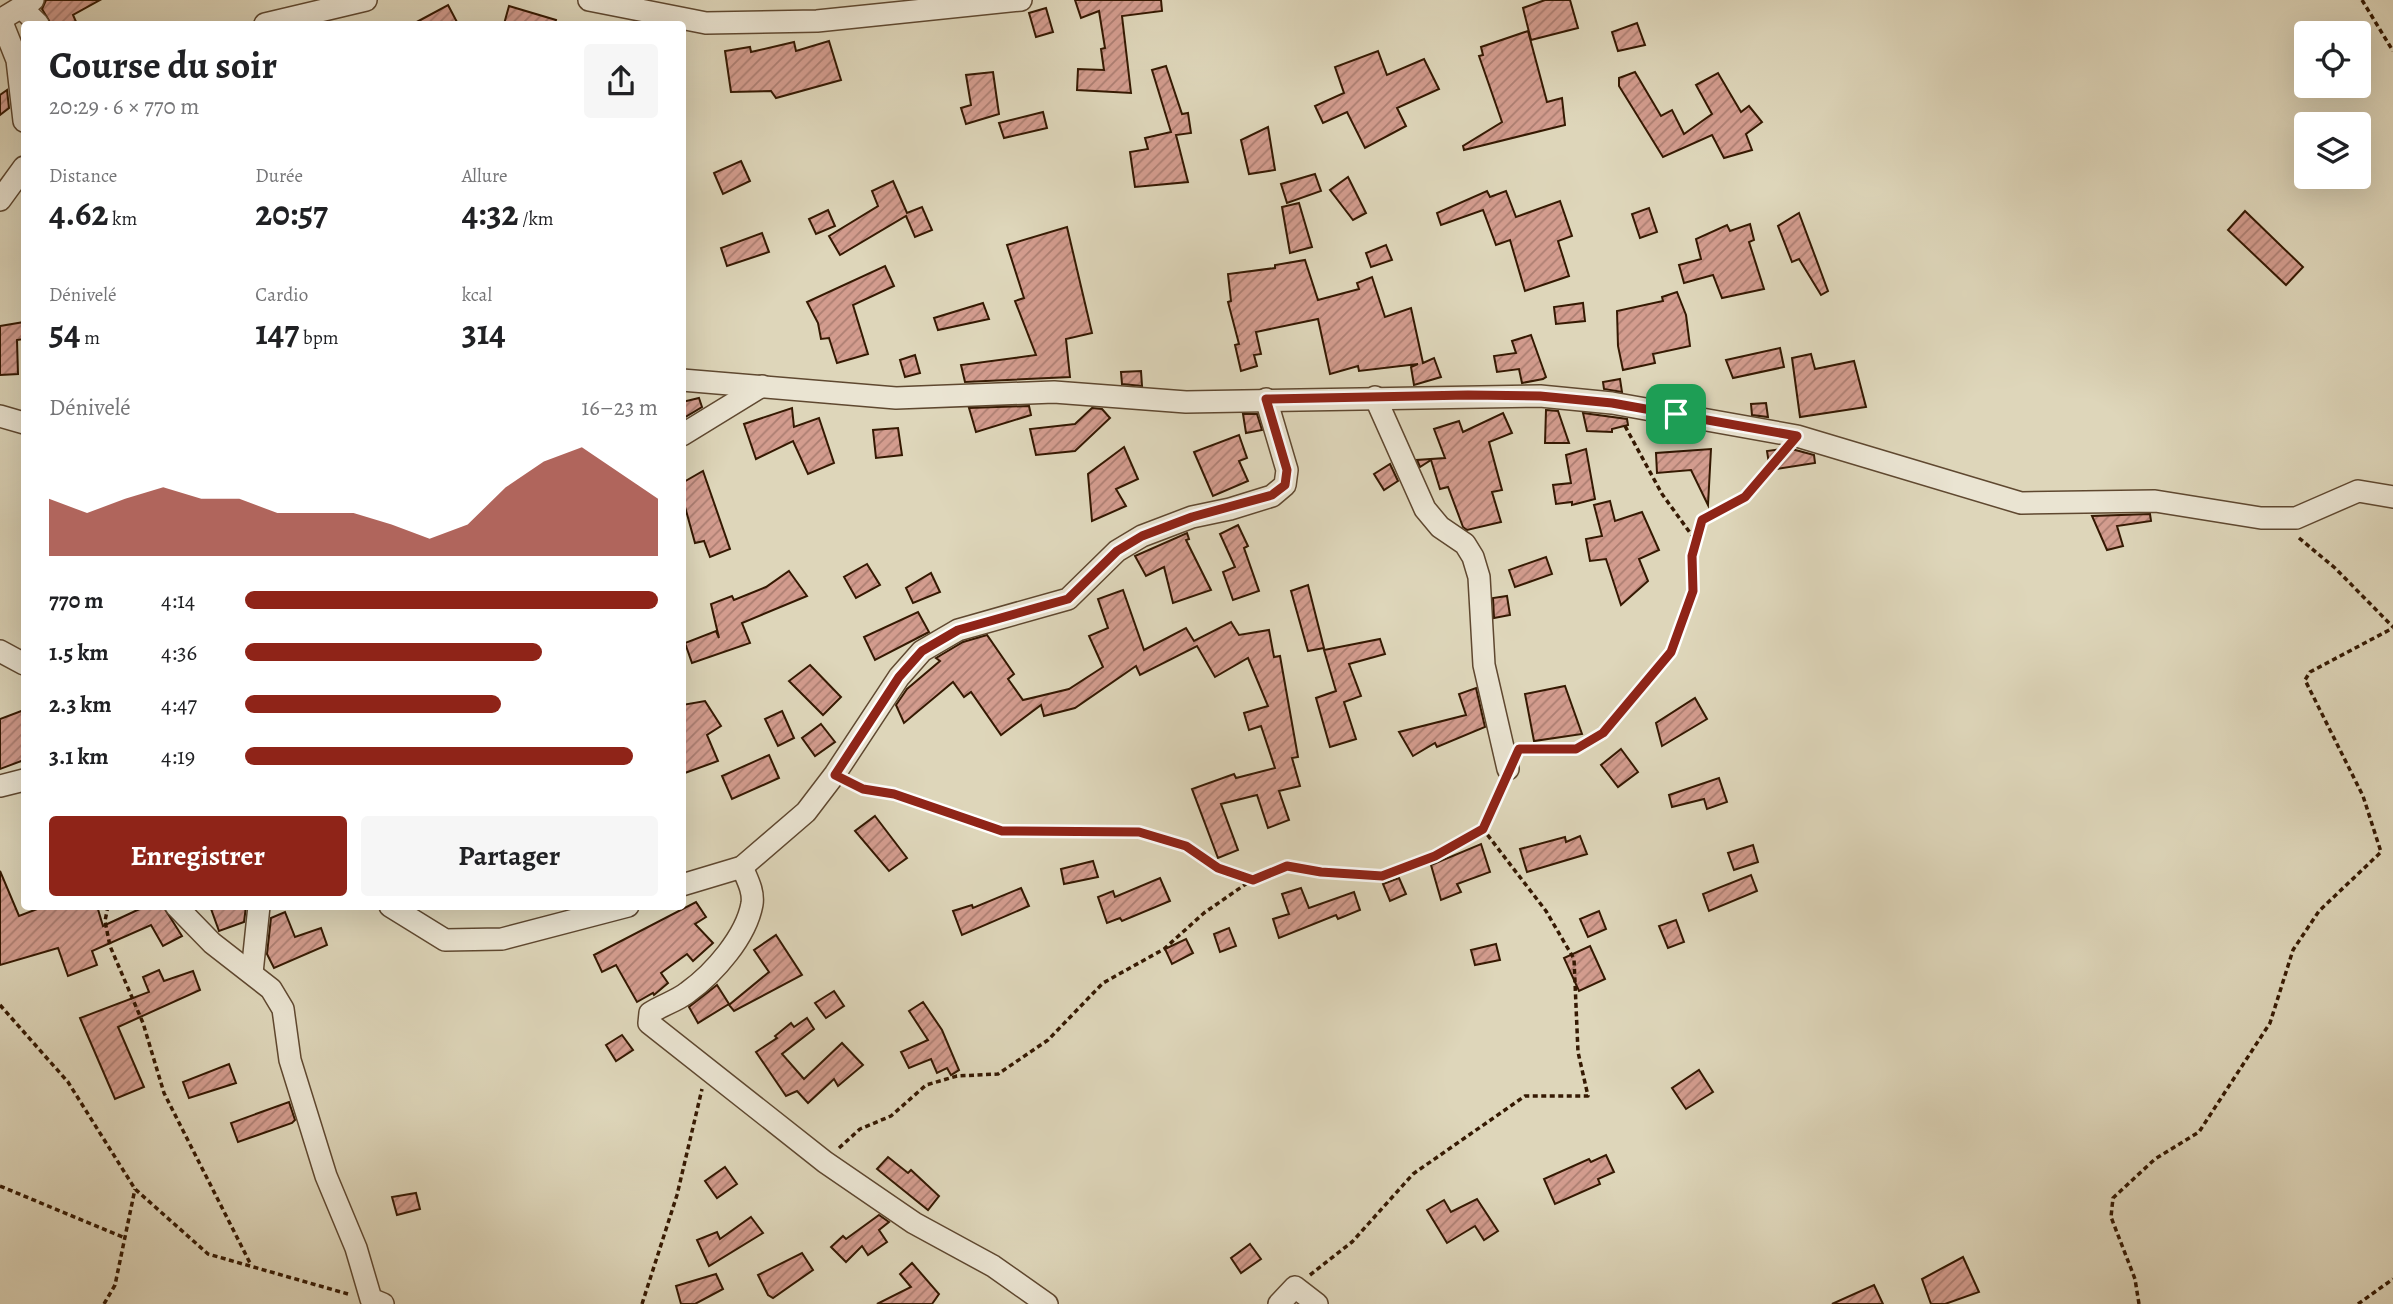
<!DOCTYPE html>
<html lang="fr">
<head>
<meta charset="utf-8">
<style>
  body { margin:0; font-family:Alegreya,serif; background:#f6f6f6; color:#202124; height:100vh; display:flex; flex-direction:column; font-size:26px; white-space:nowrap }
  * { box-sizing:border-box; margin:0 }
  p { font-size:23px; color:#757577 }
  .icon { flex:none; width:38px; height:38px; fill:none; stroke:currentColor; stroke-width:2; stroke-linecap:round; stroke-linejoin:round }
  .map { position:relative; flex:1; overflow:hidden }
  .panel { position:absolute; left:21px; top:21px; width:665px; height:889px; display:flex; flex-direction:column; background:#fff; border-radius:7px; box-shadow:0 7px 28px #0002 }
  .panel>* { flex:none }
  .fabs { position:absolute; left:2294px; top:21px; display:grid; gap:14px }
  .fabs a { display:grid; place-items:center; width:77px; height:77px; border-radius:7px; background:#fff; box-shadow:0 7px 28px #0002; font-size:35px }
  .pin { position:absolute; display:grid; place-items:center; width:60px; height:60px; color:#fff; margin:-30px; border-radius:14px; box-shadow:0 4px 10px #0006 }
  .round { display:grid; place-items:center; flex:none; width:74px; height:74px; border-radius:7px; background:#f6f6f6 }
  .overview { display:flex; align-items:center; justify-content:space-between; height:119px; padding:0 28px }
  h1 { font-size:38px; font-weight:700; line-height:52px }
  .stats { display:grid; grid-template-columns:repeat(3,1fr); gap:10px; height:119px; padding:7px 28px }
  .stats div { display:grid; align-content:center }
  .stats b { font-size:35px; font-weight:700 }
  .stats small { font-size:19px; font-weight:400 }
  .stats p { font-size:19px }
  .chart { height:196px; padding:14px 28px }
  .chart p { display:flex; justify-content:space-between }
  .chart svg { width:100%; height:126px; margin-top:7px; fill:#8f2418; opacity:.7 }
  .primary-button { display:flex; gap:14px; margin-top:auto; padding:14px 28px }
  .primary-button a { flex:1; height:80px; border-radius:7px; background:#8f2418; color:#fff; font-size:28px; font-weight:700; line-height:80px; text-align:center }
  .primary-button a+a { background:#f6f6f6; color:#202124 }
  ul { padding:0 28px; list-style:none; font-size:23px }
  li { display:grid; grid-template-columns:112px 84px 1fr; align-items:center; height:52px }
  li i { height:18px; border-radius:9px; background:#8f2418 }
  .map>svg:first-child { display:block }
  .building { fill:url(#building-hatch); stroke:#351902; stroke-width:2 }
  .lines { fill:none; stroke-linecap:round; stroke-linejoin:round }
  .minor-casing { stroke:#5f4830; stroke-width:24 }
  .path { stroke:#351902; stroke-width:3.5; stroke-dasharray:5 3.5; stroke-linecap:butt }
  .minor { stroke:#eae4d2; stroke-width:21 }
  .route-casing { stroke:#fff; stroke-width:14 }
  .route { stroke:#8f2418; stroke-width:9 }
</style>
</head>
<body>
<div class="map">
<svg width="2393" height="1304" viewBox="0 0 2393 1304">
  <defs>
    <pattern id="building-hatch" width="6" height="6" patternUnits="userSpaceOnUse" patternTransform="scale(1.75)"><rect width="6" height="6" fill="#d39c8e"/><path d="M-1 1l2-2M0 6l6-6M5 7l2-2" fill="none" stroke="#ac7e72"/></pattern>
  </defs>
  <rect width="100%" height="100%" fill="#ded6ba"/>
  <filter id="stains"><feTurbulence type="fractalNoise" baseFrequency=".00286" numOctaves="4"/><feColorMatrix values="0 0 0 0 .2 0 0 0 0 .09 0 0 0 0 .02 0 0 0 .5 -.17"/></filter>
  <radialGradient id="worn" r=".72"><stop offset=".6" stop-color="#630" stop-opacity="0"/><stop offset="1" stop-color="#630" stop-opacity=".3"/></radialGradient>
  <g class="building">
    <polygon points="46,0 100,0 73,15 77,24 51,24 42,9"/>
    <polygon points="1075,0 1161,0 1162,11 1122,16 1131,93 1077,90 1078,69 1104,70 1101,49 1105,48 1099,11 1081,18"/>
    <polygon points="1545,0 1570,0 1578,28 1531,40 1523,8"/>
    <polygon points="448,5 458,24 413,24"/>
    <polygon points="509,6 556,20 555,24 504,24"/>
    <polygon points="1046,8 1053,32 1036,37 1029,13"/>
    <polygon points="1637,23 1645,45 1618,51 1612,32"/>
    <polygon points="1528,31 1547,102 1562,98 1565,125 1464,150 1463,146 1502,122 1479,56 1483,55 1481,47"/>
    <polygon points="829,41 841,80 776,98 771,91 731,92 725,51 750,47 751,52 794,42 796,51"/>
    <polygon points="1378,51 1387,75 1424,59 1439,89 1397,108 1406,126 1365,148 1347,112 1323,123 1315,106 1344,93 1335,67"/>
    <polygon points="1166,66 1182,114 1188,113 1191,133 1176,135 1188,182 1135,187 1130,152 1148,149 1145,138 1171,132 1152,70"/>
    <polygon points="993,72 999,114 966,124 961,108 971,105 966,75"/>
    <polygon points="1635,72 1661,116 1672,110 1684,134 1712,114 1696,85 1718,73 1741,112 1749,106 1762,122 1746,134 1752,150 1724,158 1712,135 1663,157 1619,86 1619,78"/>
    <polygon points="7,90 9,108 0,115 0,95"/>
    <polygon points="1043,112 1047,128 1004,138 999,123"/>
    <polygon points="1268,127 1275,170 1249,174 1241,140"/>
    <polygon points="741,161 750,181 723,194 714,173"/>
    <polygon points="1315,174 1321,191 1287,203 1281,184"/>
    <polygon points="1348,177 1366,213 1353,220 1330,190"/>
    <polygon points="893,181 907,213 922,207 932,230 915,237 906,216 840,255 829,236 878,206 872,191"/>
    <polygon points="1487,191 1490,197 1506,191 1516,217 1560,201 1572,236 1558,241 1569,276 1525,291 1510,240 1496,245 1483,210 1441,225 1437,213"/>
    <polygon points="1299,203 1312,247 1290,253 1282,207"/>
    <polygon points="1649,208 1657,232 1640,238 1632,214"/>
    <polygon points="828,210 835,226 816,234 809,219"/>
    <polygon points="2245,211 2303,267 2286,285 2228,230"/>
    <polygon points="1799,213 1828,291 1821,295 1799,259 1792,262 1778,226"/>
    <polygon points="1750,224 1754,240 1749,242 1764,289 1722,298 1713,275 1684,283 1679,265 1701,259 1696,239 1727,225 1730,231"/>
    <polygon points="1067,227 1092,333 1066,339 1070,377 965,382 961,365 1036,355 1015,301 1024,298 1007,245"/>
    <polygon points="762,233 769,252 727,266 721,248"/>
    <polygon points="1386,245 1392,260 1371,267 1366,253"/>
    <polygon points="1305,260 1318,300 1359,289 1357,283 1372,277 1385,317 1411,308 1423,363 1434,358 1441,377 1414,385 1411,367 1418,364 1359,371 1358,366 1330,374 1318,319 1256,332 1261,354 1254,355 1257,366 1241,371 1235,345 1239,344 1228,302 1231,301 1228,274 1275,268 1275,265"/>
    <polygon points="885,266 894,286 853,305 868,354 837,363 829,338 821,339 818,323 807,302"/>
    <polygon points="1677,292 1686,315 1690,346 1653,354 1655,363 1623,370 1618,346 1617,311 1663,301 1662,297"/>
    <polygon points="983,303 989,319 938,330 934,318"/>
    <polygon points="1583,303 1585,321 1556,324 1554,307"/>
    <polygon points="24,322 24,339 17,340 18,374 0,375 0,326"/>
    <polygon points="1531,335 1546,377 1543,379 1522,383 1519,369 1497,372 1494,356 1516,353 1512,341"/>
    <polygon points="1780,348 1784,367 1733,378 1726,360"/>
    <polygon points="1811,354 1815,369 1854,361 1866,407 1800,417 1792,358"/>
    <polygon points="915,355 920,373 905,377 900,360"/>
    <polygon points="1141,371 1142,386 1122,384 1121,372"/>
    <polygon points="1620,379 1622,392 1604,389 1603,382"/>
    <polygon points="699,398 702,407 682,419 682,402"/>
    <polygon points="1766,403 1768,417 1752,415 1751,404"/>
    <polygon points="1029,406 1031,415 976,432 969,408"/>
    <polygon points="792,408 794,427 819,418 834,463 808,474 793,441 756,459 744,424"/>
    <polygon points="1092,408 1102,409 1110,418 1075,451 1036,455 1030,429 1075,424"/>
    <polygon points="1546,410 1558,411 1569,443 1545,443"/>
    <polygon points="1503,413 1512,433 1489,442 1502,490 1492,492 1501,522 1467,530 1463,527 1448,487 1440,489 1431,460 1420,467 1417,460 1445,458 1434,429 1459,421 1463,432"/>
    <polygon points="1583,413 1627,419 1628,425 1612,429 1612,432 1587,431"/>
    <polygon points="1243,414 1257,414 1262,430 1246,433"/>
    <polygon points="898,428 902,455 876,458 873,430"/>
    <polygon points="1239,435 1247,458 1239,461 1248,481 1213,496 1194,452"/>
    <polygon points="1124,447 1138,479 1116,489 1126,506 1092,521 1088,474"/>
    <polygon points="1788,448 1814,455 1815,463 1770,470 1767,451"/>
    <polygon points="1586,449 1595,499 1572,505 1572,502 1556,504 1553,485 1571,483 1566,455"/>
    <polygon points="1711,449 1708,505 1691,470 1657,473 1656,453"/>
    <polygon points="1390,464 1398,481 1384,490 1374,474"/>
    <polygon points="703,471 730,549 710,557 704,541 695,543 682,496 682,483"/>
    <polygon points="1610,501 1615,521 1642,512 1659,550 1639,559 1648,581 1621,605 1606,559 1590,561 1586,539 1602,536 1594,505"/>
    <polygon points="2150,514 2151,521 2117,526 2123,546 2107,550 2092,516"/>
    <polygon points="1238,525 1248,546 1244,548 1259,591 1233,600 1223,572 1235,567 1220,534"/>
    <polygon points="1187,533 1189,539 1186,540 1211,590 1173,603 1164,567 1146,576 1135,556"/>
    <polygon points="1546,557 1552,574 1515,587 1509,570"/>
    <polygon points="867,564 880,585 856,598 844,577"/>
    <polygon points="789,571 807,596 742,623 750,643 692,663 685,643 716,631 719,638 711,604 732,596 734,600 766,587"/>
    <polygon points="931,573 940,592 913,603 906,588"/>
    <polygon points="1308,585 1324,648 1308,651 1291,591"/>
    <polygon points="1123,590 1144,650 1186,628 1194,641 1231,622 1239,635 1269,630 1274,657 1280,656 1298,757 1292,758 1300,786 1279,791 1289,820 1268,828 1257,795 1221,804 1238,850 1218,858 1192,789 1234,774 1236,778 1275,768 1261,726 1249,730 1244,713 1268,706 1248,658 1215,677 1197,646 1140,675 1136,666 1075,708 1044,716 1041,705 1001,735 971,692 964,697 953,682 904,723 896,705 907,689 940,661 936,658 963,642 987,635 1014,674 1008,679 1023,700 1069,689 1103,667 1089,636 1108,628 1098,599"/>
    <polygon points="1507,596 1510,615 1494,618 1493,598"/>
    <polygon points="918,612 929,632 875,660 864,637"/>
    <polygon points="1380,639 1385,654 1349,664 1361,696 1344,702 1356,739 1330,747 1316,698 1336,691 1324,650"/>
    <polygon points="810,665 841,697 823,715 789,681"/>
    <polygon points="1565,686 1582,734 1534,741 1525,694"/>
    <polygon points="1476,688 1485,727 1437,747 1435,743 1413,756 1399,732 1466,715 1459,694"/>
    <polygon points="1695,698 1707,719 1662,746 1656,723"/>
    <polygon points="705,701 721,726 707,735 718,761 682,774 682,705"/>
    <polygon points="24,710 24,760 0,769 0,719"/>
    <polygon points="782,711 794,738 778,746 765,719"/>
    <polygon points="821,724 835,742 815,756 802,738"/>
    <polygon points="1621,749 1638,772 1618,787 1601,765"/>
    <polygon points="769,755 779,778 732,799 722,776"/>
    <polygon points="1719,778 1727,802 1707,809 1704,799 1672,807 1669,795"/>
    <polygon points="875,816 907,858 889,871 855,831"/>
    <polygon points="1580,836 1587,854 1527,872 1520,849 1565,837 1566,842"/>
    <polygon points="1481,844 1490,872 1457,884 1461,892 1441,900 1431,865"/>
    <polygon points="1753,845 1758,862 1734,870 1728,853"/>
    <polygon points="1093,861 1098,877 1064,884 1061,869"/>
    <polygon points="0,871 19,916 45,906 97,906 103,926 146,906 163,906 182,936 163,946 151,925 92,951 97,965 68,976 58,948 0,965"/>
    <polygon points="1751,875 1757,891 1709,911 1703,894"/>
    <polygon points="1160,878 1170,901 1122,921 1120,918 1107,923 1098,897 1113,891 1115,897"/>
    <polygon points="1399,878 1406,894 1390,901 1383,884"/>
    <polygon points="1021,888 1029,906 962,935 953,911 972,905 973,908"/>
    <polygon points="1301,888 1309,908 1354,892 1360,910 1338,919 1336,915 1279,938 1273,919 1289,914 1282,894"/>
    <polygon points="696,902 706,917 695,924 713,943 693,961 687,954 661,973 668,983 654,995 653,993 637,1002 616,965 602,972 594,955"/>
    <polygon points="210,906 246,906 244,922 219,931"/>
    <polygon points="1599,911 1606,929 1588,937 1580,919"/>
    <polygon points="285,912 295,937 321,928 327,945 274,968 267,954 271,918"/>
    <polygon points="1676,920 1684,942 1668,948 1659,926"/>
    <polygon points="1229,928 1236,946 1220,952 1214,934"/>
    <polygon points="776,935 802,975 734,1011 729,1005 769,972 754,950"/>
    <polygon points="1186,939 1193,953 1172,964 1165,949"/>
    <polygon points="1496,944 1500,960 1475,965 1471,950"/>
    <polygon points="1590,946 1605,979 1579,991 1564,958"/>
    <polygon points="159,970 164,981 193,971 200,990 118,1027 144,1087 115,1099 80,1018 149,992 143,977"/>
    <polygon points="717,985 729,1004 698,1023 689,1007"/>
    <polygon points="834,991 844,1006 826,1018 815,1003"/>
    <polygon points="923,1002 942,1030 959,1070 951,1075 947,1068 937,1073 931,1059 909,1068 901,1052 928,1040 909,1011"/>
    <polygon points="807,1018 814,1029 782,1054 804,1079 842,1043 863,1065 838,1086 834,1079 808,1103 797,1091 786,1096 756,1052 777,1038 775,1036 791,1023 794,1027"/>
    <polygon points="622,1035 633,1050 616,1061 606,1045"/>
    <polygon points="229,1064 236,1083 189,1098 183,1082"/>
    <polygon points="1699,1070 1713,1092 1686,1109 1672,1088"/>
    <polygon points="289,1102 295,1120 292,1123 238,1142 231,1123"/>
    <polygon points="1606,1155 1614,1172 1598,1179 1600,1184 1555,1204 1544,1179 1589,1159 1591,1162"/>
    <polygon points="888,1157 908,1173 911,1170 939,1196 928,1210 877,1169"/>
    <polygon points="725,1167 737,1184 717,1198 705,1181"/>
    <polygon points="416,1193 420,1209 397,1215 392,1197"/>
    <polygon points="1477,1199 1498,1231 1484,1240 1475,1226 1447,1243 1427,1210 1444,1200 1451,1212"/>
    <polygon points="879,1215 889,1222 879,1230 887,1242 868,1255 862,1246 846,1262 831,1247 843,1236 846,1239"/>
    <polygon points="751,1217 763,1233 709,1266 697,1240 717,1232 720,1239"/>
    <polygon points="1250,1244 1261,1259 1241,1273 1231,1258"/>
    <polygon points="802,1253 813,1270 773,1298 768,1295 758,1275"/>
    <polygon points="1963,1257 1979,1292 1945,1304 1931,1304 1922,1279"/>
    <polygon points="912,1263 939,1294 932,1304 877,1304 911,1287 900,1274"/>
    <polygon points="716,1274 723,1289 695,1304 681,1304 676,1286"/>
    <polygon points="1874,1285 1883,1304 1832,1304"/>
  </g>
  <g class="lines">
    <defs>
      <g id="minor">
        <polyline points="589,0 706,23 817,21 1021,0"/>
        <polyline points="21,7 38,24"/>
        <polyline points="0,20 33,0"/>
        <polyline points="1,20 17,60 24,121"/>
        <polyline points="265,24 366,0"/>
        <polyline points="0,200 24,167"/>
        <polyline points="682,380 896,398 1054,392 1186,402 1540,396 1612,403 1797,436 2021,503 2155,501 2261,518 2296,518 2358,491 2393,497"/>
        <polyline points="1375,397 1425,509 1440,527 1465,544 1473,557 1479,577 1484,665 1508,769"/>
        <polyline points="0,416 24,423"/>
        <polyline points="682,435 762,386"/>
        <polyline points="0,651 24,664"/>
        <polyline points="0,786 24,780"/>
        <path d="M 742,867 C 747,879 754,891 752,904 C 746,937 714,973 688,992 C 677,1001 662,1005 650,1013 L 649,1023 L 825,1162 L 914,1223 L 993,1266 L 1047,1304"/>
        <polyline points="682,885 742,867 806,812 835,774 899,677 922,651 958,630 1068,599 1117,551 1142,536 1192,517 1230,509 1272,496 1285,485 1287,470 1266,399"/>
        <polyline points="176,906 212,943 271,989 283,1009 290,1060 326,1176 356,1248 371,1299 383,1304"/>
        <polyline points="390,906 445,940 502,939 628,906"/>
        <polyline points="252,973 259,906"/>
        <polyline points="1279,1304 1295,1287 1317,1304"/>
      </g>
    </defs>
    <use href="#minor" class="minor-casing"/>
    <g class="path">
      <polyline points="2362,0 2393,51"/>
      <polyline points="1625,426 1662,494 1696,541"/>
      <polyline points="2299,538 2335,568 2393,627"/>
      <polyline points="1522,749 1576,749 1603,733 1671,652 1693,591 1692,556 1702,520 1745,497 1781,453"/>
      <polyline points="854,784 1002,831 1139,832 1186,846 1218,868 1253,879"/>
      <polyline points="108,906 105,921 110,946 143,1023 164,1093 251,1265"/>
      <polyline points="0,1005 68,1082 135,1189 208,1254 348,1294"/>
      <polyline points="839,1148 860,1129 891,1116 926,1085 957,1076 998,1074 1048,1040 1103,983 1164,949 1204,913 1253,879 1287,866 1321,872 1382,875 1435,856 1483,829 1500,787"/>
      <polyline points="0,1186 125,1238"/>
      <polyline points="1310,1275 1352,1242 1413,1174 1525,1096 1588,1096 1578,1052 1574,959 1546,911 1483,829"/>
      <polyline points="104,1304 115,1285 135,1189"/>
      <polyline points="642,1304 677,1195 702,1089"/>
      <polyline points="2139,1304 2135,1279 2111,1217 2113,1198 2155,1159 2199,1132 2270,1023 2293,950 2319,911 2381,852 2363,796 2305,680 2310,672 2393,628"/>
      <polyline points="2358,1304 2393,1279"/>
    </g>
    <use href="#minor" class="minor"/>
  </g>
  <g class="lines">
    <defs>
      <polygon id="route" points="1468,395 1540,396 1612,403 1797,436 1745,497 1702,520 1692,556 1693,591 1671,652 1603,733 1576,749 1519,749 1483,829 1435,856 1382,876 1321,872 1287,866 1253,880 1218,868 1186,846 1139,832 1002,831 894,794 863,789 835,775 899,677 922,651 958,630 1068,599 1117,551 1142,536 1192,517 1272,495 1285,485 1287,470 1266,399"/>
    </defs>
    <use href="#route" class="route-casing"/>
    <use href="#route" class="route"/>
  </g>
  <rect width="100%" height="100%" filter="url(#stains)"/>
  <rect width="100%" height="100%" fill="url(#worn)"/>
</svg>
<div class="fabs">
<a><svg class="icon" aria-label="locate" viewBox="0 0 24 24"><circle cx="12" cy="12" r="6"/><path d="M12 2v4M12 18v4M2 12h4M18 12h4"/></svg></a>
<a><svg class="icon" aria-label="layers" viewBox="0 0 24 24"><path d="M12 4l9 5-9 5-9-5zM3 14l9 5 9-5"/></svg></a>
</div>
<div class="pin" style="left:1676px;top:414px;background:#1e9e55"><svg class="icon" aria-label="arrive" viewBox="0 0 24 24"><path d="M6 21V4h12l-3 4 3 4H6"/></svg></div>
<section class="panel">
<div class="overview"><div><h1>Course du soir</h1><p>20:29 · 6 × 770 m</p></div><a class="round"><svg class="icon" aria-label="share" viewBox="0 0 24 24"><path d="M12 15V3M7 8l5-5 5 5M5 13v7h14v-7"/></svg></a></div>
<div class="stats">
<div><p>Distance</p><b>4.62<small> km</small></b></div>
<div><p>Durée</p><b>20:57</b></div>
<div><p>Allure</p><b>4:32<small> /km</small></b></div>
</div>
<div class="stats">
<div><p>Dénivelé</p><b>54<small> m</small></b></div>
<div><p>Cardio</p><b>147<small> bpm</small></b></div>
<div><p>kcal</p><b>314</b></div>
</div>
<div class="chart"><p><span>Dénivelé</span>16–23 m</p>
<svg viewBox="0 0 160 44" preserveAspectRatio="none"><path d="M0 44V24L10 29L20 24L30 20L40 24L50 24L60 29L70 29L80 29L90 33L100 38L110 33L120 20L130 11L140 6L150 15L160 24V44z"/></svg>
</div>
<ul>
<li><b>770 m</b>4:14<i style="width:100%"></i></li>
<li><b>1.5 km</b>4:36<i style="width:72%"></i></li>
<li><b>2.3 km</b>4:47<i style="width:62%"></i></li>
<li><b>3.1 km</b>4:19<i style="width:94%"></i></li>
</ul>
<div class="primary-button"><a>Enregistrer</a><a>Partager</a></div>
</section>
</div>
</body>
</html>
